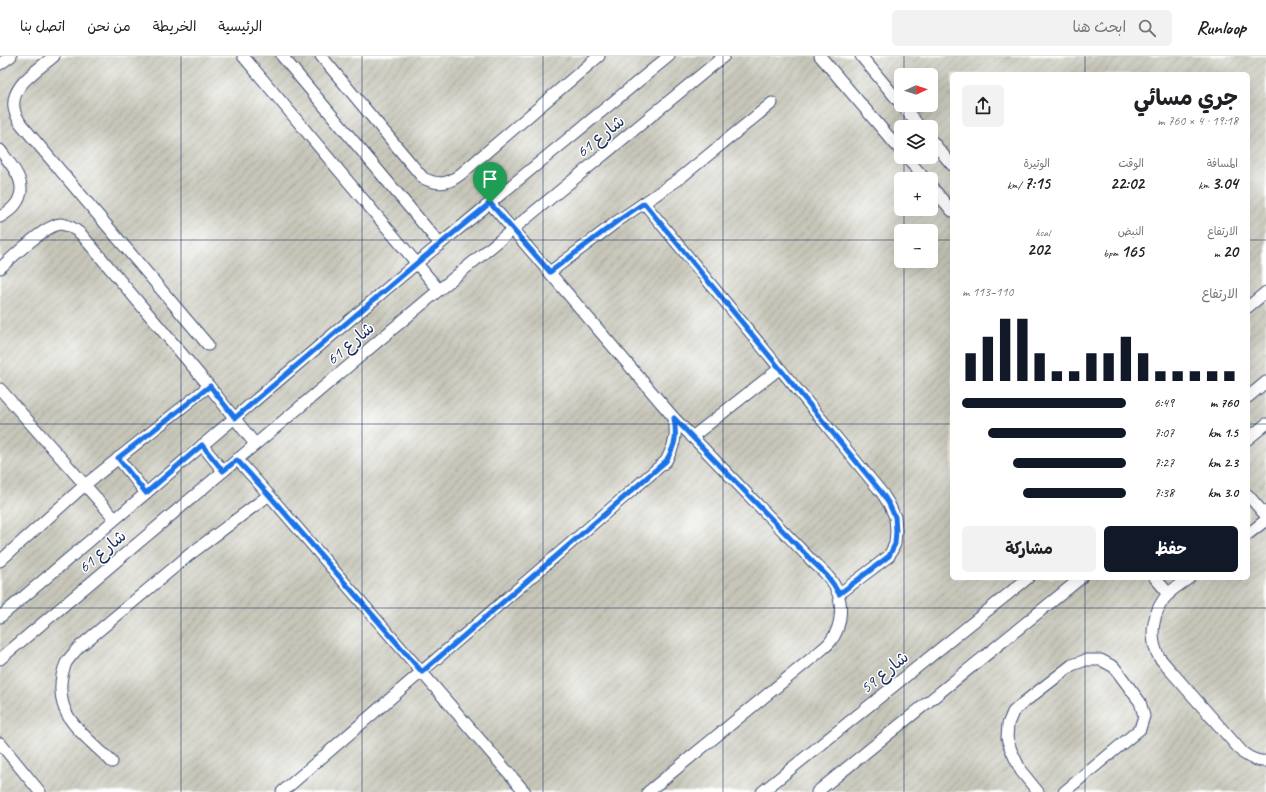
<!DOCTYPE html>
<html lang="ar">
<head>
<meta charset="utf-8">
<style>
  body { margin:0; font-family:Caveat,"Playpen Sans Arabic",sans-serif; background:#f2f2f2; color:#202124; direction:rtl; height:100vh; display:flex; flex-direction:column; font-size:15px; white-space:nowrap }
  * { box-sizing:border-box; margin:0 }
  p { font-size:13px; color:#757577 }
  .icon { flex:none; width:22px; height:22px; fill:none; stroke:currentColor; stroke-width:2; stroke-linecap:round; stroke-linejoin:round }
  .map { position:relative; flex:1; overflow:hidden; direction:ltr }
  .details { position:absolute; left:950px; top:16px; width:300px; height:508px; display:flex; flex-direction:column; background:#fff; border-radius:6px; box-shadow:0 4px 16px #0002; direction:rtl }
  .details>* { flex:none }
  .needle { width:26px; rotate:87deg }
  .buttons { position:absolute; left:894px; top:12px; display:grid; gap:8px }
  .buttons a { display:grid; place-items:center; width:44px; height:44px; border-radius:6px; background:#fff; box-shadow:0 4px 16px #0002; font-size:20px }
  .pin { position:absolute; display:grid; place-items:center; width:34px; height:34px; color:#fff; margin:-41px -17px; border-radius:50% 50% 50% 0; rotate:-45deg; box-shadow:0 0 4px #0007 }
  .pin .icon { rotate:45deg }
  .round { display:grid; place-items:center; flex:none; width:42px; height:42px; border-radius:6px; background:#f2f2f2 }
  .overview { display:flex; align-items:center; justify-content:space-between; height:68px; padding:0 12px }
  h1 { font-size:22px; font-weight:700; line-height:30px }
  .figures { display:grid; grid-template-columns:repeat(3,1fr); gap:6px; height:68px; padding:4px 12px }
  .figures div { display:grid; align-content:center }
  .figures b { font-size:17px; font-weight:700 }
  .figures small { font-size:11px; font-weight:400 }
  .figures p { font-size:11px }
  .chart { height:112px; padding:8px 12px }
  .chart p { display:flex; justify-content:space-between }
  .chart svg { width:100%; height:72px; margin-top:4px; stroke:#111827; stroke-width:6 }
  .cta { display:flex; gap:8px; margin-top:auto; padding:8px 12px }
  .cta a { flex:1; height:46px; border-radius:6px; background:#111827; color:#fff; font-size:16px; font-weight:700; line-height:46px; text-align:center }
  .cta a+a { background:#f2f2f2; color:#202124 }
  ul { padding:0 12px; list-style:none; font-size:13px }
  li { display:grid; grid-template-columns:64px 48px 1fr; align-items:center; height:30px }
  li i { height:10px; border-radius:5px; background:#111827 }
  header { display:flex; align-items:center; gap:24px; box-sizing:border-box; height:56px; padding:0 20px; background:#fff; border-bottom:1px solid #e0e0e0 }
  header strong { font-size:19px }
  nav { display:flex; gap:22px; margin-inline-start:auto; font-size:14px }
  .search { width:280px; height:36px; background:#f2f2f2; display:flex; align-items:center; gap:10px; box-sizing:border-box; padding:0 14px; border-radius:6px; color:#757577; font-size:15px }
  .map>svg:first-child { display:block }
  .industrial { fill:url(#industrial-furrows); fill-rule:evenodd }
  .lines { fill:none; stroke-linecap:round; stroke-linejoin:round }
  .lane-casing { stroke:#3b4c71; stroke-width:13 }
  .lane { stroke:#fff; stroke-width:11 }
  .route-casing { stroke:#fff; stroke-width:8 }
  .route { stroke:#1a73e8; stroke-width:5 }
  .grid { fill:none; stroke:#1b2f5e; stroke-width:1; stroke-opacity:0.55 }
  .labels { text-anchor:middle; stroke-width:3; stroke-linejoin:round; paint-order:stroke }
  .street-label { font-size:17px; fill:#1b2f5e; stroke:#fff }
</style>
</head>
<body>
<header>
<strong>Runloop</strong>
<div class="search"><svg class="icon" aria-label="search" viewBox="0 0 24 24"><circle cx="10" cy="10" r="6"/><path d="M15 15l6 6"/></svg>ابحث هنا</div>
<nav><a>الرئيسية</a><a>الخريطة</a><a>من نحن</a><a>اتصل بنا</a></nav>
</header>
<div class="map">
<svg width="1266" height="736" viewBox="0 0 1266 736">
  <defs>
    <pattern id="industrial-furrows" width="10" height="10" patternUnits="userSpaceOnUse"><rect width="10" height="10" fill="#c6c5b8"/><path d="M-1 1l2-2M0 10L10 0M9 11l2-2" fill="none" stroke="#a0a099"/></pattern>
  </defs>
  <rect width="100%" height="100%" fill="#fff"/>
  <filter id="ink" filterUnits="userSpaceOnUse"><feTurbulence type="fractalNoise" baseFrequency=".025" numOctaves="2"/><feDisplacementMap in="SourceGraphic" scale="8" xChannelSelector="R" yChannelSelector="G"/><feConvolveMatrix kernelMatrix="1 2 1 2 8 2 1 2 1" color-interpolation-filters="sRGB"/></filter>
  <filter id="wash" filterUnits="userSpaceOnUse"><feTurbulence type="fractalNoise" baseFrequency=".012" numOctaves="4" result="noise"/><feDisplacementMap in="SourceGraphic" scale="16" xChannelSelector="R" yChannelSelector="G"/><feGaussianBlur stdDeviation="0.9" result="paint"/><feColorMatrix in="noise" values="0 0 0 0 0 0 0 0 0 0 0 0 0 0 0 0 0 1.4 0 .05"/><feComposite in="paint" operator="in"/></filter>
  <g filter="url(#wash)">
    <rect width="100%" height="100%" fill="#f3eedb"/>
    <path class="industrial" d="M 0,0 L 1266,0 L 1266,736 L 0,736 ZM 952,18 L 1248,18 L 1248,522 L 952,522 ZM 901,19 L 931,19 L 931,49 L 901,49 ZM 901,71 L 931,71 L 931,101 L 901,101 ZM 901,123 L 931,123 L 931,153 L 901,153 ZM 901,175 L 931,175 L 931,205 L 901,205 Z"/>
  </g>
  <g filter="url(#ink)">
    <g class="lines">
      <defs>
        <g id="lane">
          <path d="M 54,0 C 38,14 7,31 15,56 C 16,60 19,64 21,68 L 208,289"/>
          <polyline points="243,0 439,234"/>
          <polyline points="282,0 440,188"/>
          <path d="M 321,0 L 423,122 C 439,130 449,128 462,117 L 599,0"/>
          <polyline points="820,0 901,95"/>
          <polyline points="861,0 901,48"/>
          <polyline points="0,8 11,0"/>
          <polyline points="902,49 920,71"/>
          <polyline points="931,84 952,109"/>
          <path d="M 0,94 C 12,110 31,129 15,149 C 11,154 5,158 0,161"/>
          <polyline points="906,101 925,123"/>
          <polyline points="931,130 952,155"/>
          <path d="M 490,147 L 674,362 L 813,506 C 820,512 828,519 833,527 C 844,544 843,570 830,586 C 827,590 822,593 818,597 L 648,736"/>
          <polyline points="644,147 882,437 889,448 895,461 896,475 895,488 889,500 839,538"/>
          <path d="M 0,212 C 13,201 46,168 61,168 C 69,169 75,173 81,178 L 209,330 L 255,388"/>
          <polyline points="550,216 619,164 679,123 772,47"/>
          <polyline points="1248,251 1266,236"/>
          <polyline points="0,333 115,463"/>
          <polyline points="1248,341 1266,326"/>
          <polyline points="692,381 779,313"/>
          <polyline points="1248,383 1266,368"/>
          <polyline points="202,389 223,415"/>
          <polyline points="118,402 146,437"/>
          <polyline points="237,403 269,439 525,736"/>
          <polyline points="1248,439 1266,460"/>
          <polyline points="1248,478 1266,464"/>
          <polyline points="0,505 86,428 209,330"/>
          <polyline points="1155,522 1169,538"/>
          <path d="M 1189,522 C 1183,527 1175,531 1169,537 C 1153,553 1148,581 1159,601 C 1162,605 1166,609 1169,613 L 1243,697 C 1250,702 1257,706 1266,705"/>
          <polyline points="0,561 417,207 669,0"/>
          <polyline points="0,603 439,234 724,0"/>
          <polyline points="0,687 40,736"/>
          <path d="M 112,706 C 99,693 75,674 67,658 C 59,643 59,623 66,607 C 69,602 74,597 78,592 L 189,499 L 269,439"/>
          <path d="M 282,736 L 666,405 C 675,388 677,380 674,362"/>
          <polyline points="762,736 1028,522"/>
          <polyline points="817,736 1081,522"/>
          <polyline points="1038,736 1021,715 1011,694 1007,682 1008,668 1013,656 1023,647 1072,609 1086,604 1101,604 1114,611 1140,646 1144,660 1140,673 1064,736"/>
        </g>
      </defs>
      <use href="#lane" class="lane-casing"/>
      <use href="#lane" class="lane"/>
    </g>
  </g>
  <g class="lines" filter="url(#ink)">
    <defs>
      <path id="route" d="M 490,147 L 550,216 L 619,164 L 644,147 L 882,437 L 889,448 L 895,461 L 896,475 L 895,488 L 889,500 L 839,538 C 832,524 825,517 813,506 L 674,362 C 677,381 676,388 666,405 L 422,616 L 269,439 L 237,404 L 223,415 L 202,389 L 146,437 L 118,402 L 210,330 L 235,362 L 417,207 Z"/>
    </defs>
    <use href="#route" class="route-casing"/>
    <use href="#route" class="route"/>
  </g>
  <path class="grid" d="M 181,0 L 181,736M 362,0 L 362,736M 543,0 L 543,736M 723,0 L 723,736M 904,0 L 904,19M 1085,0 L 1085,18M 904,49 L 904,71M 904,101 L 904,123M 904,153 L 904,175M 0,184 L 901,184M 931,184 L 952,184M 1248,184 L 1266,184M 904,205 L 904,736M 0,368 L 952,368M 1248,368 L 1266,368M 1085,522 L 1085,736M 0,552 L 1266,552"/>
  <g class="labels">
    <g class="street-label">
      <text transform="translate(600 80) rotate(-39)" y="6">شارع 61</text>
      <text transform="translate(350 287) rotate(-40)" y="6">شارع 61</text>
      <text transform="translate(102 495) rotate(-40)" y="6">شارع 61</text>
      <text transform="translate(884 616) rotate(-39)" y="6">شارع 59</text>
    </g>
  </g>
</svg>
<div class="buttons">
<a><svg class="needle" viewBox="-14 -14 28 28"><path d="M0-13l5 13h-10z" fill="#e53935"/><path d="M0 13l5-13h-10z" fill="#757577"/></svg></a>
<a><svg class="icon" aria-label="layers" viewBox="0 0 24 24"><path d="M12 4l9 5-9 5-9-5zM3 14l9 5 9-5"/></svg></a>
<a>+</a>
<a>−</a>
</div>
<div class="pin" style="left:490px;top:147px;background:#1e9e55"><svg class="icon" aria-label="arrive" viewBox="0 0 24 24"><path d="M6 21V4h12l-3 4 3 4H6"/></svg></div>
<section class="details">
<div class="overview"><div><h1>جري مسائي</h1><p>19:18 · 4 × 760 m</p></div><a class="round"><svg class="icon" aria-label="share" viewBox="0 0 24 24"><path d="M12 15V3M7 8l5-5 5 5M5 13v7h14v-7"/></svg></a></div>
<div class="figures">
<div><p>المسافة</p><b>3.04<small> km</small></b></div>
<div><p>الوقت</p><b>22:02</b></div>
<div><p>الوتيرة</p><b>7:15<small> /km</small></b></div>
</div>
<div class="figures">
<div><p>الارتفاع</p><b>20<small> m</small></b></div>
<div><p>النبض</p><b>165<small> bpm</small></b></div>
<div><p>kcal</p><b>202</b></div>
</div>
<div class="chart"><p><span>الارتفاع</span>110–113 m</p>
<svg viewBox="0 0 160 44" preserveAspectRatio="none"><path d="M5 44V27M15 44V17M25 44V6M35 44V6M45 44V27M55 44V38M65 44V38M75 44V27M85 44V27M95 44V17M105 44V27M115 44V38M125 44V38M135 44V38M145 44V38M155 44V38"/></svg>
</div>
<ul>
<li><b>760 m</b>6:49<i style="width:100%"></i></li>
<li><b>1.5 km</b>7:07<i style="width:84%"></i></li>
<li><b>2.3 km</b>7:27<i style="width:69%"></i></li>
<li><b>3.0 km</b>7:38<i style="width:63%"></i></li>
</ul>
<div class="cta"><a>حفظ</a><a>مشاركة</a></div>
</section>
</div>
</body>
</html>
